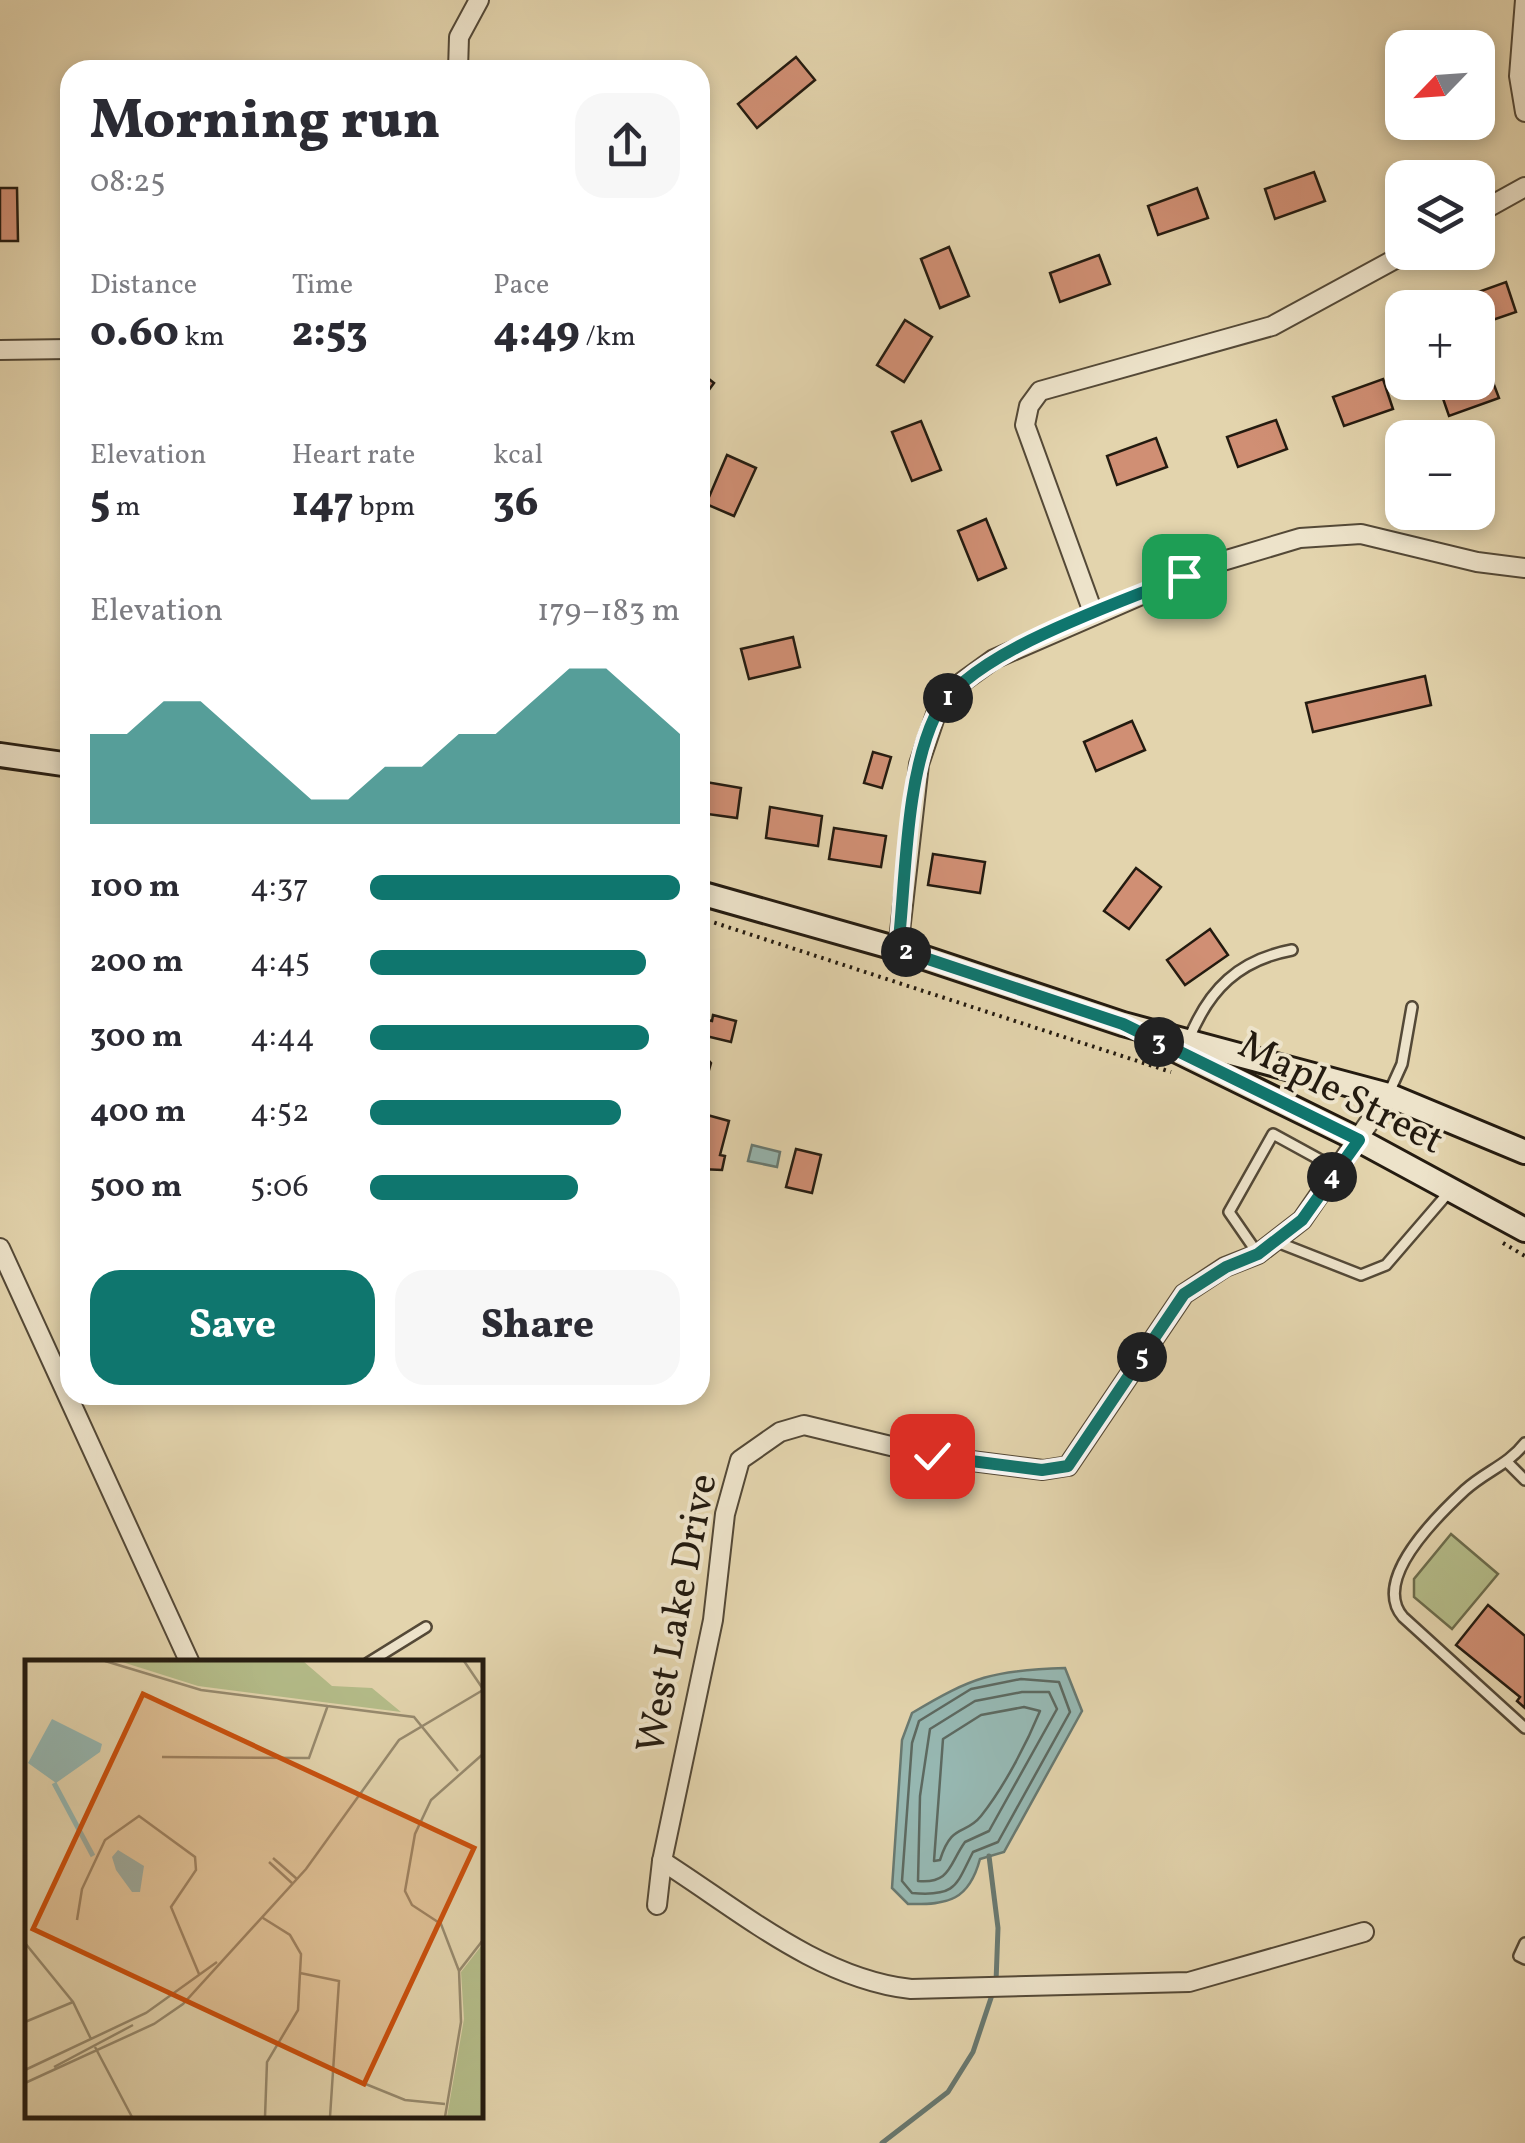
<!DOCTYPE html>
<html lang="en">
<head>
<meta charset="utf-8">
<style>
  body { margin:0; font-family:Vollkorn,serif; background:#f7f7f7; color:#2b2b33; height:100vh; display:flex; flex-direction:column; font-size:38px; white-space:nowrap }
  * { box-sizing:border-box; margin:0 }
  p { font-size:32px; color:#7c7c81 }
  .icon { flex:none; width:55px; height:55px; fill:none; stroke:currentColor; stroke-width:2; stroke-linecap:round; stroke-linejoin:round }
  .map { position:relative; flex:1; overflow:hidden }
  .details { position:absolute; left:60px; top:60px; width:650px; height:1345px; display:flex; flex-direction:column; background:#fff; border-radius:30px; box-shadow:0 5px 15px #0003 }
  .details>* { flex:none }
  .needle { width:65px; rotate:245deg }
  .buttons { position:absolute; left:1385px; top:30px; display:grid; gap:20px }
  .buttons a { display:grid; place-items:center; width:110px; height:110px; border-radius:20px; background:#fff; box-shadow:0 5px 15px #0003; font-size:50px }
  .pin { position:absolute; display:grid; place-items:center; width:85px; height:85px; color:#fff; margin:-42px; border-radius:20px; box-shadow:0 5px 15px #0006 }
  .km { position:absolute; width:50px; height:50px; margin:-25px; border-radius:50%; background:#222; color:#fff; font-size:28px; line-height:50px; text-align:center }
  .round { display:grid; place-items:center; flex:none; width:105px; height:105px; border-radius:30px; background:#f7f7f7 }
  .overview { display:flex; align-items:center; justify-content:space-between; height:170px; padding:0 30px }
  h1 { font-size:55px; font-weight:800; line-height:75px }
  .figures { display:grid; grid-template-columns:repeat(3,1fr); gap:15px; height:170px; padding:10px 30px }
  .figures div { display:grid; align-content:center }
  .figures b { font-size:42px; font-weight:800 }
  .figures small { font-size:28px; font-weight:400 }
  .figures p { font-size:28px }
  .chart { height:280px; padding:20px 30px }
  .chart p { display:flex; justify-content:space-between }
  .chart svg { width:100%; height:180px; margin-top:10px; fill:#0f766e; opacity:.7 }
  .button { display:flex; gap:20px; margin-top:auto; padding:20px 30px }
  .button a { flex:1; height:115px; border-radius:30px; background:#0f766e; color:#fff; font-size:40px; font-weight:800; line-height:115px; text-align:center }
  .button a+a { background:#f7f7f7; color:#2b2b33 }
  ul { padding:0 30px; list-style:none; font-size:32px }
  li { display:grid; grid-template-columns:160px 120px 1fr; align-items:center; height:75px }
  li i { height:25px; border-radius:12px; background:#0f766e }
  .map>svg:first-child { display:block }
  .green { fill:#b4bc89; stroke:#6c6c4c; stroke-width:2.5 }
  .water { fill:#96b7b1; stroke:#687971; stroke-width:2.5 }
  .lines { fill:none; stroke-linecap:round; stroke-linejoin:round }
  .shore { stroke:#5d6960; stroke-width:2.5 }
  .stream { stroke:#687971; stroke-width:5 }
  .building { fill:#d08f74; stroke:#241b10; stroke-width:2.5 }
  .service-casing { stroke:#544937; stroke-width:14 }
  .minor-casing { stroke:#544937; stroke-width:22 }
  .secondary-casing { stroke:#241b10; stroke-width:28 }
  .path { stroke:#241b10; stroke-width:4; stroke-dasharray:2.5 5; stroke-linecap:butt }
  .service { stroke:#ede3ca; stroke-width:9 }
  .minor { stroke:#ede3ca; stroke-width:18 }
  .secondary { stroke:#ede3ca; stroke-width:22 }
  .route-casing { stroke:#fff; stroke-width:20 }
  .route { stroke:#0f766e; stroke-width:12 }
  .labels { text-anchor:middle; stroke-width:8; stroke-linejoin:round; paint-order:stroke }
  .street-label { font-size:40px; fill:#241b10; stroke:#ede3ca }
  .inset-river { fill:none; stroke:#96b7b1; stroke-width:5 }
  .inset-road { fill:none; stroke:#978a6e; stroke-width:2.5 }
  .view { fill:#cb500d; fill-opacity:0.15; stroke:#cb500d; stroke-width:5 }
  .inset-edge { fill:none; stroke:#241b10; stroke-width:5 }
</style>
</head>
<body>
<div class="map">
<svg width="1525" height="2143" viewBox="0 0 1525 2143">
  <rect width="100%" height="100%" fill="#e3d4ad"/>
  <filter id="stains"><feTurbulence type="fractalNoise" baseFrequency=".002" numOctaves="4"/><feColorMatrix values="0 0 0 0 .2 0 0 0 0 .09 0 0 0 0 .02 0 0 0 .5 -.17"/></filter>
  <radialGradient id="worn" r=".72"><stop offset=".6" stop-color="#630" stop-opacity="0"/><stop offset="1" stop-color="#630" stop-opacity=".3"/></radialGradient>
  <polygon class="green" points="1451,1534 1498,1574 1452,1629 1414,1597 1414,1579"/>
  <g class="water">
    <polygon points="752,1145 780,1152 777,1167 748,1161"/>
    <path d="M 1065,1668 L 1082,1711 L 1004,1852 L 980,1859 C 969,1900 949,1905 908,1904 L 892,1888 L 902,1740 L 912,1713 C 972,1677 993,1670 1065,1668 Z"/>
  </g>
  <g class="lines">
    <g class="shore">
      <path d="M 1021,1679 L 1059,1682 L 1070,1712 L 998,1842 L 973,1852 C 956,1885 957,1897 912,1893 L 902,1881 L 912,1743 L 919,1721 L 971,1689 Z"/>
      <path d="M 1022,1692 L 1049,1692 L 1057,1709 L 989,1831 L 965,1842 C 949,1864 951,1884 918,1881 L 920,1796 L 930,1729 L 975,1701 Z"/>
      <path d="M 1024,1707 L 1040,1711 C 1026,1745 1004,1787 981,1816 C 965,1836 952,1822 940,1860 L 934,1861 L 943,1739 L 981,1715 Z"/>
    </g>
    <g class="stream">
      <polyline points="989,1856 998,1928 996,1982"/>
      <polyline points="882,2143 948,2092 973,2052 993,1992"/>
    </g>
  </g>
  <g class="building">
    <polygon points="796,57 815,80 757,128 738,104"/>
    <polygon points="1402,65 1402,95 1393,92"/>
    <polygon points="1314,172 1325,201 1275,219 1265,189"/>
    <polygon points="0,188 17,188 18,241 0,241"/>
    <polygon points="1197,188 1208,218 1158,235 1148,206"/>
    <polygon points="949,247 969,296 940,308 921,259"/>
    <polygon points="1099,255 1110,284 1060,302 1050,273"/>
    <polygon points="1506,282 1516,312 1478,325 1478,308 1459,308 1456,300"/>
    <polygon points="905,320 932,337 904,382 877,365"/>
    <polygon points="1488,369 1499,398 1449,416 1439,387 1478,382 1478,373"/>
    <polygon points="700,372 714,383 700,402"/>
    <polygon points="1383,379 1393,409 1344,426 1333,397"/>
    <polygon points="1276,420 1287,449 1238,467 1227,437"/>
    <polygon points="921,421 941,470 912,481 892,432"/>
    <polygon points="1156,438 1167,467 1117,485 1107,456"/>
    <polygon points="727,455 756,468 734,516 706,504"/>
    <polygon points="986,519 1006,568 978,580 958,531"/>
    <polygon points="793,637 800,667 749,679 741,649"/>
    <polygon points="1425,676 1431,705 1313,732 1306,703"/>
    <polygon points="1132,721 1145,750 1096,771 1084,742"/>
    <polygon points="873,752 891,757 882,788 864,783"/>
    <polygon points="700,781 741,788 737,818 700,813"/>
    <polygon points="770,807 822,816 818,846 766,838"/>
    <polygon points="834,828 886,836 881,867 829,859"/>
    <polygon points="933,854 985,862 980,893 928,885"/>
    <polygon points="1136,868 1161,887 1129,929 1104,911"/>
    <polygon points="1210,929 1228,955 1185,985 1167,960"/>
    <polygon points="713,1015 736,1021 731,1042 706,1036 702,1053 711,1063 707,1077 700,1075 700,1018 712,1021"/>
    <polygon points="700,1113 729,1121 720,1155 725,1156 722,1170 700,1169"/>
    <polygon points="796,1149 821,1155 812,1193 786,1187"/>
    <polygon points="1488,1605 1525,1636 1525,1708 1517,1701 1520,1697 1456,1645"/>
  </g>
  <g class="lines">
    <defs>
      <g id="service">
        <path d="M 1189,1039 C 1209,989 1239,960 1292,950"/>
        <polyline points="1388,1095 1402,1064 1412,1007"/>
        <polyline points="1277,1242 1361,1275 1386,1265 1449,1192"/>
        <polyline points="1258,1254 1229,1212 1273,1134 1337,1169"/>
        <path d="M 1525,1443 C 1508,1465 1486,1471 1465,1490 C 1437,1516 1371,1580 1403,1617 L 1525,1728"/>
        <polyline points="1509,1464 1525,1480"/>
        <polyline points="368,1663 426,1627"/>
        <polyline points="1525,1943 1519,1956 1525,1959"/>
      </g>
      <g id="minor">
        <polyline points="1525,0 1519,76 1525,112"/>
        <polyline points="458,70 459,37 479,0"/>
        <polyline points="1478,213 1525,187"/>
        <polyline points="0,350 70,349"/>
        <polyline points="1094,615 1025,425 1029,406 1040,391 1272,326 1408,252"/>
        <polyline points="898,949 919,764 936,714 958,685 994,659 1213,564 1300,538 1361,534 1477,562 1525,568"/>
        <polyline points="0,1248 190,1663"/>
        <polyline points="657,1905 662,1861"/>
        <path d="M 1364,1932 L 1189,1982 L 911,1989 C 819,1979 739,1910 662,1861 L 713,1620 L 725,1514 L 740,1460 L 780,1432 L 804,1425 L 932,1456 L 1043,1470 L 1068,1466 L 1184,1294 L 1225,1267 L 1258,1254 L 1302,1220 L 1388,1095"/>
      </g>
      <g id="secondary">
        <polyline points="0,755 70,765"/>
        <polyline points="700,893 898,949 1123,1024 1388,1095 1525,1152"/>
        <polyline points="1171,1048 1359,1140 1525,1230"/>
      </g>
    </defs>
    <use href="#service" class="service-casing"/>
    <use href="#minor" class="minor-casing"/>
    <use href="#secondary" class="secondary-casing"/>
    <g class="path">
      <polyline points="700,918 1171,1072"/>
      <polyline points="1503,1243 1525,1256"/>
    </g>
    <use href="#service" class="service"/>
    <use href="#minor" class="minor"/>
    <use href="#secondary" class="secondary"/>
  </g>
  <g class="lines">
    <defs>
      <path id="route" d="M 932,1456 L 1042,1470 L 1068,1466 L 1184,1294 L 1226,1267 L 1258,1254 L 1302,1220 L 1359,1140 L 1123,1024 L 898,949 C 906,879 905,780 935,716 C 966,652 1119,604 1184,576"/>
    </defs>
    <use href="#route" class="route-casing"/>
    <use href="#route" class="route"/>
  </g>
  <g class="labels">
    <g class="street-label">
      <text transform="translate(1342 1091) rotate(27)" y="14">Maple Street</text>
      <text transform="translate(675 1613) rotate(-79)" y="14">West Lake Drive</text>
    </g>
  </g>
  <g transform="translate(25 1660)">
    <rect width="458" height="458" fill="#e3d4ad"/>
    <path d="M 94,1 L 278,1 L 307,26 L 347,28 L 376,52 L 173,26 ZM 457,285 L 457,457 L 422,457 L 439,359 L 436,312 Z" fill="#b4bc89"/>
    <path d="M 27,59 L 77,84 L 75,92 L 31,123 L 3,103 ZM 93,190 L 119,206 L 115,232 L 107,232 L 91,210 L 87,197 Z" fill="#96b7b1"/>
    <path class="inset-river" d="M 29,123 L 68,196"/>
    <path class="inset-road" d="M 80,1 L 176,30 L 389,57 L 433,111M 439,1 L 458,29M 137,97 L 284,98 L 303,45M 248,198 L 272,219M 244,202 L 268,224M 238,258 L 265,275 L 276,294 L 273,350 L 242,402 L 240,457M 52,260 L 57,229 L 80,180 L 114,156 L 170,197 L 171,210 L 146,247 L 174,314M 0,283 L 48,342 L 66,379M 434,311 L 416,264 L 387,245 L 380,231 L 390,174 L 406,140 L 458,94M 275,313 L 314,321 L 305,457M 0,362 L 48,342M 70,387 L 107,457M 29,407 L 108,365M 0,410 L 121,353 L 192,302M 311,412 L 380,440 L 420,444M 0,423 L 129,364 L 158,344 L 281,209 L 374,80 L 458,30M 420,457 L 436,362 L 434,311 L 458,280"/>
    <path class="view" d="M 118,34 L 449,188 L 339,424 L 8,269 Z"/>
    <rect width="458" height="458" class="inset-edge"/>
  </g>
  <rect width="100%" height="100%" filter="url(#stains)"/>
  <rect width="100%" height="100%" fill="url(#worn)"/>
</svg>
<div class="buttons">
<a><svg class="needle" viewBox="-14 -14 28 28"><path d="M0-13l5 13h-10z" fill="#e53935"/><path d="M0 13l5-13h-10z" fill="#7c7c81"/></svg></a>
<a><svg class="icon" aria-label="layers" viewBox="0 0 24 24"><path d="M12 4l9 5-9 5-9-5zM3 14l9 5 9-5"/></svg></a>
<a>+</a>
<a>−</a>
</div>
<div class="pin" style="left:1184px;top:576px;background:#1e9e55"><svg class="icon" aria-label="arrive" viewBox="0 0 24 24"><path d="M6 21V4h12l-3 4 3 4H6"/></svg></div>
<div class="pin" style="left:932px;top:1456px;background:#d93025"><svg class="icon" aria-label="check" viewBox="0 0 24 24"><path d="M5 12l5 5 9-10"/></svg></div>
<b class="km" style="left:948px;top:698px">1</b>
<b class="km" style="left:906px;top:952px">2</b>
<b class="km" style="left:1159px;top:1042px">3</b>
<b class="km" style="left:1332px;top:1177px">4</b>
<b class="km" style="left:1142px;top:1357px">5</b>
<section class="details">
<div class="overview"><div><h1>Morning run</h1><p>08:25</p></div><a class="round"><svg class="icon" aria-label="share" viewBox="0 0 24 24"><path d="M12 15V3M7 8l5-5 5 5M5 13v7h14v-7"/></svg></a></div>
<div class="figures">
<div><p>Distance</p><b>0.60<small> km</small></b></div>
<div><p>Time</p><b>2:53</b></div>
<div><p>Pace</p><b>4:49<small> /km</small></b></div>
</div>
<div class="figures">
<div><p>Elevation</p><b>5<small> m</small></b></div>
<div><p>Heart rate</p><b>147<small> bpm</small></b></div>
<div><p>kcal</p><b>36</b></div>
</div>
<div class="chart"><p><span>Elevation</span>179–183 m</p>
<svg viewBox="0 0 160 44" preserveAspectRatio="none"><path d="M0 44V22L10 22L20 14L30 14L40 22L50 30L60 38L70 38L80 30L90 30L100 22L110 22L120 14L130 6L140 6L150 14L160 22V44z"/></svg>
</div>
<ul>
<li><b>100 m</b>4:37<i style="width:100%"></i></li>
<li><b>200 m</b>4:45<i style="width:89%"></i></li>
<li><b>300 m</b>4:44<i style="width:90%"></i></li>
<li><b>400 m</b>4:52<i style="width:81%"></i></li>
<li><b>500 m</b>5:06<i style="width:67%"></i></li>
</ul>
<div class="button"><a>Save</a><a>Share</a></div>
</section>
</div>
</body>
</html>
